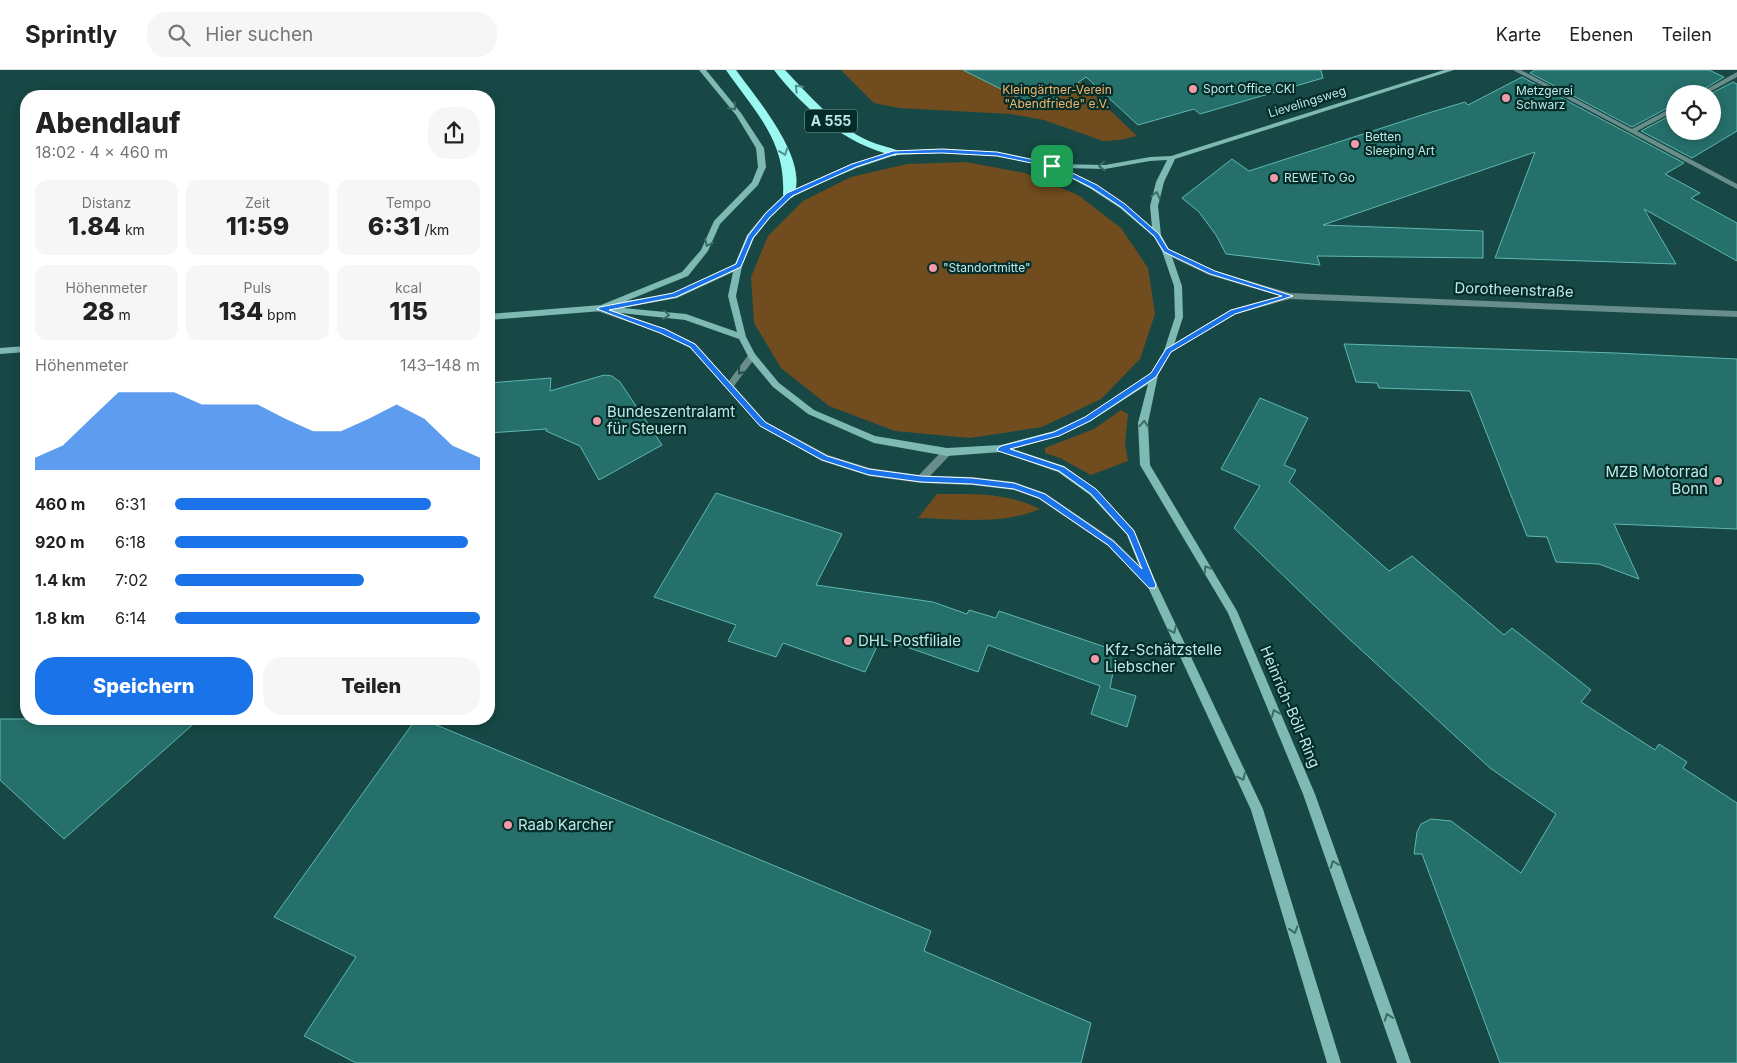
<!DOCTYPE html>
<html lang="de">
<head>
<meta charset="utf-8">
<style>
  body { margin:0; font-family:Inter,sans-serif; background:#f6f6f6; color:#222; height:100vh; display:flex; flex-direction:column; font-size:19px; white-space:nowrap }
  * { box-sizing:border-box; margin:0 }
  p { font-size:16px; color:#767676 }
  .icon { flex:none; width:28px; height:28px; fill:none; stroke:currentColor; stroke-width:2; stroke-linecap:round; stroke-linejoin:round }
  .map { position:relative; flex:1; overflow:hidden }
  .panel { position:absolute; left:20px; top:20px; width:475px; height:635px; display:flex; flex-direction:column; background:#fff; border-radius:20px; box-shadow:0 2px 12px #0003 }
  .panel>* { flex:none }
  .buttons { position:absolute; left:1666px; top:15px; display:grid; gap:10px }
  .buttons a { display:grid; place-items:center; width:55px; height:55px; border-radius:50%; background:#fff; box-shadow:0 2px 12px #0003; font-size:25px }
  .pin { position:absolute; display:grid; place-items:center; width:42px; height:42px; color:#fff; margin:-21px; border-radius:10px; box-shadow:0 2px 8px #0006 }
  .round { display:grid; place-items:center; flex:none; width:52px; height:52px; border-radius:20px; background:#f6f6f6 }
  .overview { display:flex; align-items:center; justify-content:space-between; height:85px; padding:0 15px }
  h1 { font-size:28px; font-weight:800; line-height:38px }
  .figures { display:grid; grid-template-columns:repeat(3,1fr); gap:8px; height:85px; padding:5px 15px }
  .figures div { display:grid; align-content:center; border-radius:12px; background:#f6f6f6; text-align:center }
  .figures b { font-size:25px; font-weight:800 }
  .figures small { font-size:14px; font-weight:400 }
  .figures p { font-size:14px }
  .chart { height:140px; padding:10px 15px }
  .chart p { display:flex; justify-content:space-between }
  .chart svg { width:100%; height:90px; margin-top:5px; fill:#1a73e8; opacity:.7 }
  .primary-button { display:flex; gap:10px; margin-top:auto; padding:10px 15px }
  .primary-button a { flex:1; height:58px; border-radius:20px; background:#1a73e8; color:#fff; font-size:20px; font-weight:800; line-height:58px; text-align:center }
  .primary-button a+a { background:#f6f6f6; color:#222 }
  ul { padding:0 15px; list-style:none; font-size:16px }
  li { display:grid; grid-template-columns:80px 60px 1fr; align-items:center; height:38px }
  li i { height:12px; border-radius:6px; background:#1a73e8 }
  header { display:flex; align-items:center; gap:30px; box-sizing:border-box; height:70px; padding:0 25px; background:#fff; border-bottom:1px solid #e0e0e0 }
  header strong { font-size:24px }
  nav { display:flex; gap:28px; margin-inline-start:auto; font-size:18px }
  .search { width:350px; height:45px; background:#f6f6f6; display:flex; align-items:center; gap:12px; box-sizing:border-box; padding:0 18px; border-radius:20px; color:#767676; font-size:19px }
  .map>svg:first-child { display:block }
  .green { fill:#704c1f }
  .building { fill:#26706b; stroke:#5eb8b1 }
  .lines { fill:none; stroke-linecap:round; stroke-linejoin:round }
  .lane { fill:#698d8a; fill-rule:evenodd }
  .street { fill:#698d8a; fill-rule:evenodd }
  .secondary { fill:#7eb9b3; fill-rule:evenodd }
  .highway { fill:#9bf8f1; fill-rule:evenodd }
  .oneway { stroke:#50928e }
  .oneway2 { stroke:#3b6c68 }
  .oneway3 { stroke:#224a47 }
  .route { fill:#1a73e8; stroke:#fff; fill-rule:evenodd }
  .poi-dot { fill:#f39aa9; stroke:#042d2a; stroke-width:2 }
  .labels { text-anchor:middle; stroke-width:4.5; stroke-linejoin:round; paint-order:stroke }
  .far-poi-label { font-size:12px; fill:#bfe8e4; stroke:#042d2a; text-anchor:start }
  .far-park-label { font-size:12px; fill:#f4b367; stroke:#042d2a }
  .far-street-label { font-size:12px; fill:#bfe8e4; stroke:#042d2a }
  .shield { fill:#042d2a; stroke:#87b0ac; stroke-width:1 }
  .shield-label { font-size:14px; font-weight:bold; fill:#bfe8e4 }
  .street-label { font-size:15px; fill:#bfe8e4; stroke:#042d2a }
  .poi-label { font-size:15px; fill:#bfe8e4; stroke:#042d2a; text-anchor:start }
</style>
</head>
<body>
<header>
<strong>Sprintly</strong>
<div class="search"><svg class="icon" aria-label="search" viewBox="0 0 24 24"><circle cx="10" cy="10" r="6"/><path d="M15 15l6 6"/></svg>Hier suchen</div>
<nav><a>Karte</a><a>Ebenen</a><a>Teilen</a></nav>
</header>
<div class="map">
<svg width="1737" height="993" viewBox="0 0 1737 993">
  <rect width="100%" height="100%" fill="#174845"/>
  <g class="green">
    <polygon points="841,0 1068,0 1137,66 1120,70 1103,71 1044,50 1010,44 899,38 874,33"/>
    <polygon points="966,92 1025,103 1078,125 1121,158 1148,198 1155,244 1140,289 1101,329 1042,357 970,368 895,361 829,336 781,298 754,253 751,207 768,166 803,131 851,107 907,94"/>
    <polygon points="1121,340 1128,344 1125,374 1128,391 1091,405 1060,388 1045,383 1045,378 1094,359"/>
    <path d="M 937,424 C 975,424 1005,422 1040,439 C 1002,455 959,449 918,448 Z"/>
  </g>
  <g class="building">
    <polygon points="963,0 1321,0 1323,8 1200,44 1194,39 1138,55 1086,7 1041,39"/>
    <polygon points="1535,0 1709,0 1724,7 1696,24 1675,24 1675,34 1632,57 1530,3"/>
    <polygon points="1522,7 1684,93 1665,104 1700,123 1691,128 1737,153 1737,191 1644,139 1676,194 1495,188 1535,82 1323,155 1483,161 1483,188 1317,186 1320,195 1226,184 1216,165 1199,142 1182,128 1232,89 1249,101 1425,44 1465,32 1468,35"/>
    <polygon points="1733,12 1737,14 1737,61 1692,88 1641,61 1675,43 1675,61 1712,61 1712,24 1710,24"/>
    <polygon points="1344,274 1616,283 1737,289 1737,459 1614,454 1639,509 1599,494 1556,492 1547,467 1527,466 1470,321 1379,318 1377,313 1356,312"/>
    <polygon points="604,305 612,306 620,312 662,375 599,410 580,376 546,361 547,359 489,363 489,313 551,308 550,321"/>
    <polygon points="1260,328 1308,348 1284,395 1296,400 1289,412 1389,501 1412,486 1504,565 1512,558 1591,620 1581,632 1655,680 1659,674 1687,692 1683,698 1737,733 1737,993 1500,993 1422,784 1414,784 1417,762 1421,754 1431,749 1451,751 1521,803 1556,744 1490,698 1346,566 1234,458 1260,416 1221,399"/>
    <polygon points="716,423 842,464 816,515 933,532 967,544 969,540 996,548 999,541 1117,581 1110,618 1136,626 1127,657 1091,644 1100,616 988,575 978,602 881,568 865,602 783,573 776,587 728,571 736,555 654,527"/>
    <polygon points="0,649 199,649 64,769 0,710"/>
    <polygon points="416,649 422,649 931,861 924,881 1091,953 1081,993 356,993 304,966 356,887 274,847"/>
  </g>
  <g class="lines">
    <polygon class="lane" points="600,236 666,259 696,274 729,311 749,284 755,284 756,286 755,288 734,316 766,352 828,385 869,398 919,405 944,379 947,378 952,382 950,385 930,406 972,407 1014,412 1045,423 1114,470 1156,512 1157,515 1156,518 1152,519 1148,518 1108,476 1039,429 1014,420 972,415 921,413 869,406 822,391 760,356 690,278 660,263 597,241 597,237"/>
    <g class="street">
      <polygon points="1513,0 1521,0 1632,59 1675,36 1675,41 1637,61 1737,114 1737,119"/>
      <polygon points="1737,2 1737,7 1706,24 1698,24"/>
      <polygon points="1166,178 1215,201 1290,223 1737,241 1737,247 1290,229 1236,244 1168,284 1164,281 1165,279 1230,240 1280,226 1209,205 1163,183 1162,181"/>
    </g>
    <g class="secondary">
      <path d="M 699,0 L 706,0 L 741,43 L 764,78 L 766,97 L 758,115 L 720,154 L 708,181 L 688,206 L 626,231 L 672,224 L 735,194 L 747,165 L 765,143 L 786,123 L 851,94 L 895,81 L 942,79 L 997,82 L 1055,94 L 1105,95 L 1150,87 L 1171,86 L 1444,0 L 1454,0 L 1175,89 L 1164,112 L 1158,136 L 1161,165 L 1170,181 L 1182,216 L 1183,247 L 1172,281 L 1158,305 L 1148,353 L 1150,395 L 1237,541 L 1315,724 L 1411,993 L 1397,993 L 1303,724 L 1228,543 L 1140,395 L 1138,353 L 1148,314 L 1091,351 L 1059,366 L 1013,379 L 1064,396 L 1096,419 L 1134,460 L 1157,515 L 1263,739 L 1341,993 L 1327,993 L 1251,740 L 1147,515 L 1127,465 L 1090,425 L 1058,402 L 1001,382 L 947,386 L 874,373 L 808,344 L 773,317 L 749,288 L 739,269 L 685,250 L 602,241 L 489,250 L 489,244 L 601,235 L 682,202 L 701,180 L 714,151 L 752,112 L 758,97 L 756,78 L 736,45 ZM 942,83 L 997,86 L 1050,97 L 1091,119 L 1120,138 L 1154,167 L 1162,181 L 1174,216 L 1175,247 L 1164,281 L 1151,303 L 1085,347 L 1054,361 L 1001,375 L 947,378 L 875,366 L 814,340 L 779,313 L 755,284 L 746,267 L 736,226 L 742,196 L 754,168 L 771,147 L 792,127 L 828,110 L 857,98 L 896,85 ZM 1167,90 L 1156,112 L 1150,136 L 1152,157 C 1123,132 1098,116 1064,98 L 1105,99 L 1150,91 ZM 733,202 L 728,226 L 737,262 L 686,244 L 613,237 L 618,235 L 622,238 L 677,228 Z"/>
      <polygon points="26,276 26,282 0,284 0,278"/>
    </g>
    <g class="highway">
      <path d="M 726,0 L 736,0 C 756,28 811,91 793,127 L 789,129 L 783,125 C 786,70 755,42 726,0 Z"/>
      <path d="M 774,0 L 785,0 C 810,26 835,56 869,71 C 878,75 889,77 899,81 L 900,83 L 895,86 C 845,74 805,40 774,0 Z"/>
    </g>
  </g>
  <defs><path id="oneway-chevron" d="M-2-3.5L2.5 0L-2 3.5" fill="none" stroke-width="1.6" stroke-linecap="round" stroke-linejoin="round" transform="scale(1.25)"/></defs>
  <g class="oneway">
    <use href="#oneway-chevron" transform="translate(798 18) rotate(-135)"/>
    <use href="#oneway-chevron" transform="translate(784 82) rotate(70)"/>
  </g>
  <g class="oneway2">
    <use href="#oneway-chevron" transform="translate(733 37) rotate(50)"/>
    <use href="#oneway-chevron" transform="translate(1102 96) rotate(178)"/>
    <use href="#oneway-chevron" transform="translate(1156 125) rotate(-75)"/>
    <use href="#oneway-chevron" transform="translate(708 173) rotate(116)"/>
    <use href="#oneway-chevron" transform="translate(666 245) rotate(6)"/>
    <use href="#oneway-chevron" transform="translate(1144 354) rotate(-86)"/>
    <use href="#oneway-chevron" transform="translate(1207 499) rotate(-121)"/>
    <use href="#oneway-chevron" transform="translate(1173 560) rotate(65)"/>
    <use href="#oneway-chevron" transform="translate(1275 643) rotate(-113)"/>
    <use href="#oneway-chevron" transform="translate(1242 707) rotate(65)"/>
    <use href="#oneway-chevron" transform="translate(1334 794) rotate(-110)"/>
    <use href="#oneway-chevron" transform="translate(1294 860) rotate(73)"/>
    <use href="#oneway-chevron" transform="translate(1388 947) rotate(-110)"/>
  </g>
  <use class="oneway3" href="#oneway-chevron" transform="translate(741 301) rotate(127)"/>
  <path class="route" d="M 942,79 L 997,82 L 1054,94 L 1097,115 L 1125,134 L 1159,164 L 1168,179 L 1215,201 L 1293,226 L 1235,244 L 1171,282 L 1156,307 L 1090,351 L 1059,366 L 1010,379 L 1064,397 L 1096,419 L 1134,461 L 1156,515 L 1155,518 L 1149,518 L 1108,475 L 1039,428 L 1014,419 L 972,414 L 921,412 L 869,405 L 822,390 L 760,356 L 690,277 L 660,263 L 597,239 L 600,237 L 673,223 L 736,194 L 748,166 L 765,144 L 787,123 L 852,94 L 893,81 ZM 942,83 L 997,86 L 1051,97 L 1092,118 L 1121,137 L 1154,166 L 1164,182 L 1210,204 L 1282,226 L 1231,240 L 1166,279 L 1151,303 L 1085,347 L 1054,362 L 1001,376 L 997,379 L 998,381 L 1059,401 L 1091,424 L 1128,465 L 1142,499 L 1113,471 L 1045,424 L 1014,413 L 972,408 L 921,406 L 869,399 L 827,386 L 765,352 L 695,274 L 665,259 L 609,240 L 676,227 L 741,197 L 753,168 L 770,147 L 792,126 L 856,97 L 895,84 Z"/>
  <g class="poi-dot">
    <circle cx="1193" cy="19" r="5"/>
    <circle cx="1506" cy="28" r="5"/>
    <circle cx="1355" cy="74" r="5"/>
    <circle cx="1274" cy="108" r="5"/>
    <circle cx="933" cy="198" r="5"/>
    <circle cx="597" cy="351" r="5"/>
    <circle cx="1718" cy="411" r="5"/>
    <circle cx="848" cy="571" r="5"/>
    <circle cx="1095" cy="589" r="5"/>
    <circle cx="508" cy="755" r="5"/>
  </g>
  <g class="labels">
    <g class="far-poi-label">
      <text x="1203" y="23">Sport Office CKI</text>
      <text x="1516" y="25">Metzgerei<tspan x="1516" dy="14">Schwarz</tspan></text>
      <text x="1365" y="71">Betten<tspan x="1365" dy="14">Sleeping Art</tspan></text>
      <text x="1284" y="112">REWE To Go</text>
      <text x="943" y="202">"Standortmitte"</text>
    </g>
    <g class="far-park-label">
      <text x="1057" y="24">Kleingärtner-Verein<tspan x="1057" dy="14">"Abendfriede" e.V.</tspan></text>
    </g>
    <g class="far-street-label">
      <text transform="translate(1307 32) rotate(-17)" y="4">Lievelingsweg</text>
    </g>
    <rect class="shield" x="805" y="39.5" width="52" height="23" rx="4"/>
    <g class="shield-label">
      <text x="831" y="56">A 555</text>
    </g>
    <g class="street-label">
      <text transform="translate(1514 220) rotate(2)" y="5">Dorotheenstraße</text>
      <text transform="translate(1290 637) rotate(67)" y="5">Heinrich-Böll-Ring</text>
    </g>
    <g class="poi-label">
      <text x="607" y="347">Bundeszentralamt<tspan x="607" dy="17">für Steuern</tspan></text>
      <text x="1708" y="407" text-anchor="end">MZB Motorrad<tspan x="1708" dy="17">Bonn</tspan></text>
      <text x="858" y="576">DHL Postfiliale</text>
      <text x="1105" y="585">Kfz-Schätzstelle<tspan x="1105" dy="17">Liebscher</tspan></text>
      <text x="518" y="760">Raab Karcher</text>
    </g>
  </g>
</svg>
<div class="buttons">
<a><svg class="icon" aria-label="locate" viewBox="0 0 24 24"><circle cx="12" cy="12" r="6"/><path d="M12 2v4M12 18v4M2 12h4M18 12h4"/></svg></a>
</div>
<div class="pin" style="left:1052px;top:96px;background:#1e9e55"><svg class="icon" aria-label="arrive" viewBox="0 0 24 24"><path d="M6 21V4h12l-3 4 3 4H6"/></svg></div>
<section class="panel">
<div class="overview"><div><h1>Abendlauf</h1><p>18:02 · 4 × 460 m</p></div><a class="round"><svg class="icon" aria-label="share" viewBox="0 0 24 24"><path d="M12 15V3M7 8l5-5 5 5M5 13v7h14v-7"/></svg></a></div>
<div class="figures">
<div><p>Distanz</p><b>1.84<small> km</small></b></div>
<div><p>Zeit</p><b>11:59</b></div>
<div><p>Tempo</p><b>6:31<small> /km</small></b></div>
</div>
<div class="figures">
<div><p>Höhenmeter</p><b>28<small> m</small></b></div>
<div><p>Puls</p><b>134<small> bpm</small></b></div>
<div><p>kcal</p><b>115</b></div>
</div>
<div class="chart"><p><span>Höhenmeter</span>143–148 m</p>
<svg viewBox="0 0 160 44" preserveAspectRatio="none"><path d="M0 44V38L10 32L20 19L30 6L40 6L50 6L60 12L70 12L80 12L90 19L100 25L110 25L120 19L130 12L140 19L150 32L160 38V44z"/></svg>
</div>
<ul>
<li><b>460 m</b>6:31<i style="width:84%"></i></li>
<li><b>920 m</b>6:18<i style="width:96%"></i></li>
<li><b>1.4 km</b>7:02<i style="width:62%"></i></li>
<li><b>1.8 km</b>6:14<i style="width:100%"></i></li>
</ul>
<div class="primary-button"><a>Speichern</a><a>Teilen</a></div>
</section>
</div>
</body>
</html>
